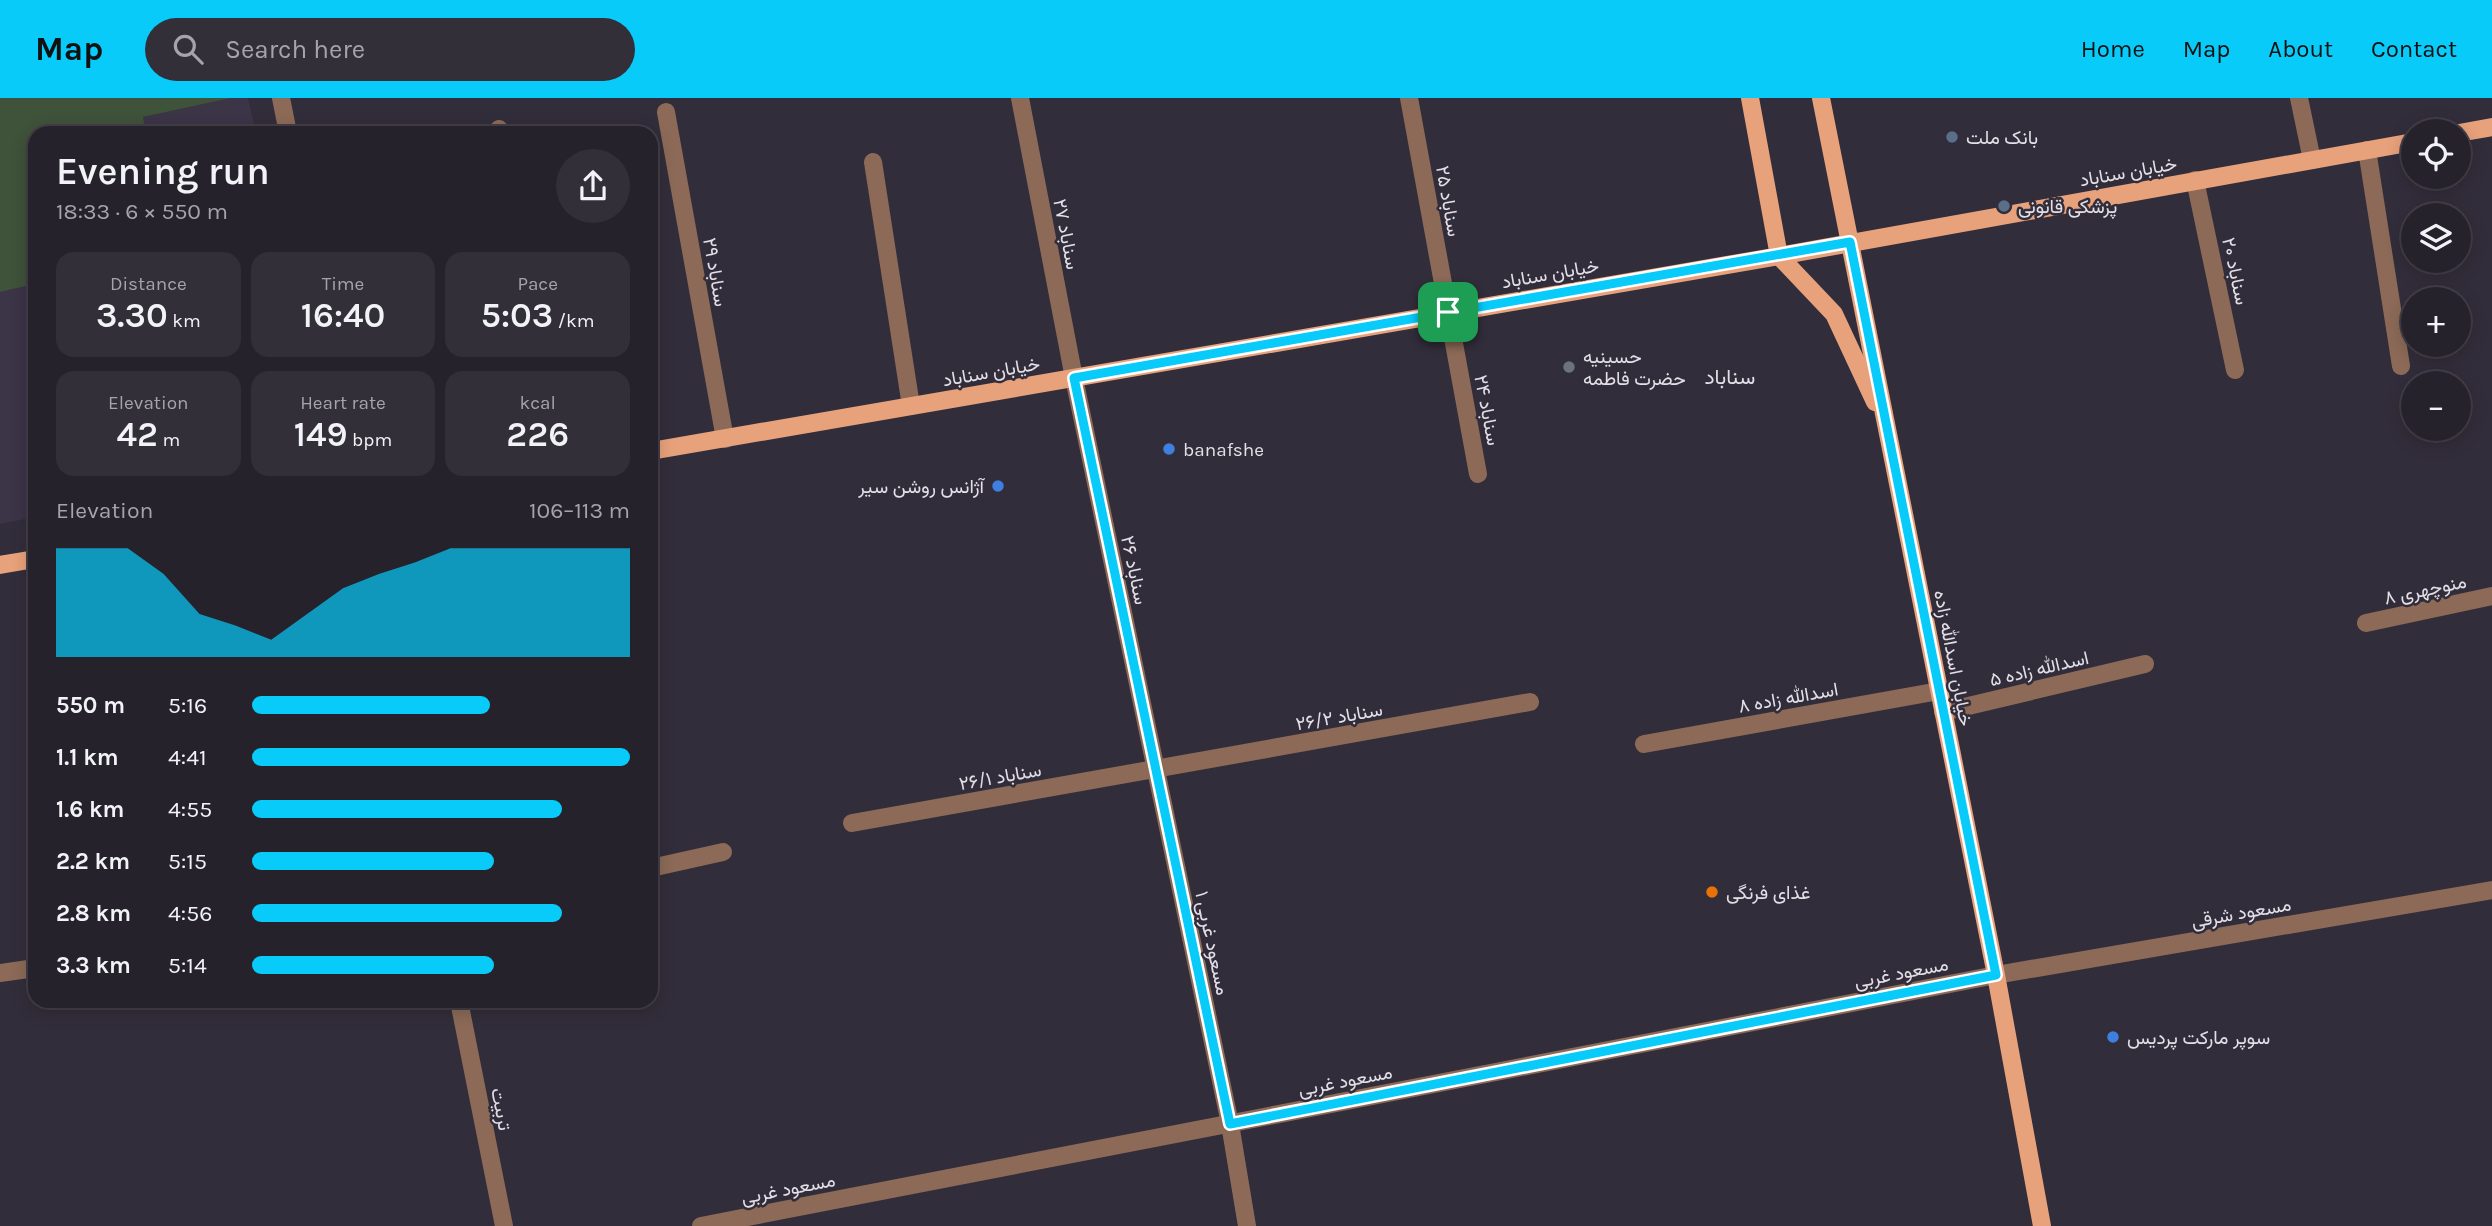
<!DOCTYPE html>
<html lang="en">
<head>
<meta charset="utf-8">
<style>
  body { margin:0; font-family:Karla,Vazirmatn,sans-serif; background:#322f38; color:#f1f3f6; height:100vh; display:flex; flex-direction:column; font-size:26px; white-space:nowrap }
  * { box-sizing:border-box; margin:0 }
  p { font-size:23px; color:#a4a4a9 }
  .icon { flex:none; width:38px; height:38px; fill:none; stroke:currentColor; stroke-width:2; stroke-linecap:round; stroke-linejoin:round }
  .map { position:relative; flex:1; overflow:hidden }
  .panel { position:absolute; left:28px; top:28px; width:630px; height:882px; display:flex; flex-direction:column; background:#26222c; border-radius:21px; box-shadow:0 4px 18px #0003,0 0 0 2px #423f48 }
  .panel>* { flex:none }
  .buttons { position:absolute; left:2401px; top:21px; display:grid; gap:14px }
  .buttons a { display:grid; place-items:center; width:70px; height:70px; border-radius:50%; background:#26222c; box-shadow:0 4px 18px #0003,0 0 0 2px #423f48; font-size:35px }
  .pin { position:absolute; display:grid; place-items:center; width:60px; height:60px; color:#fff; margin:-30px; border-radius:14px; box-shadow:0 4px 10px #0006 }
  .round { display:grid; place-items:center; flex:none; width:74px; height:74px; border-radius:37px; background:#322f38 }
  .summary { display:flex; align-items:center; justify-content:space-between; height:119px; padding:0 28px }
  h1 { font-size:38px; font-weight:600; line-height:52px }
  .metrics { display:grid; grid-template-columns:repeat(3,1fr); gap:10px; height:119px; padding:7px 28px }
  .metrics div { display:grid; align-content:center; border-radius:18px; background:#322f38; text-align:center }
  .metrics b { font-size:35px; font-weight:600 }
  .metrics small { font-size:19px; font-weight:400 }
  .metrics p { font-size:19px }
  .chart { height:196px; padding:14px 28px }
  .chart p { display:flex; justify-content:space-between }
  .chart svg { width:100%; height:126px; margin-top:7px; fill:#08cbfa; opacity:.7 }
  ul { padding:0 28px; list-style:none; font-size:23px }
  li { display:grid; grid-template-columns:112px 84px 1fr; align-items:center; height:52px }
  li i { height:18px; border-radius:9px; background:#08cbfa }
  header { display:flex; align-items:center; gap:42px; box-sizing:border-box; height:98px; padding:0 35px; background:#08cbfa; color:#111 }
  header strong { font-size:33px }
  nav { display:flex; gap:38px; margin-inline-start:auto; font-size:24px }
  .search { width:490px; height:63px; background:#322f38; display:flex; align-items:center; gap:18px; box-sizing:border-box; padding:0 24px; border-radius:38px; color:#a4a4a9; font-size:26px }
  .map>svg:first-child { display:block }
  .built { fill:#3c3447 }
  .green { fill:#3f523a }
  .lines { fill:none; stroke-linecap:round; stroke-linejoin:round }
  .minor { stroke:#8c6a57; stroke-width:18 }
  .major { stroke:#e8a27b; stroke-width:18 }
  .route-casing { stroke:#fff; stroke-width:14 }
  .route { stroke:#08cbfa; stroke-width:9 }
  .service-dot { fill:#5c6f8a; stroke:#322d3a; stroke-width:2.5 }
  .worship-dot { fill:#6b7280; stroke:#322d3a; stroke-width:2.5 }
  .shop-dot { fill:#3f7fe0; stroke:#322d3a; stroke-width:2.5 }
  .food-dot { fill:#e8710a; stroke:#322d3a; stroke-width:2.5 }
  .labels { text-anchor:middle; stroke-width:5; stroke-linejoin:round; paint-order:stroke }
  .poi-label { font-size:19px; fill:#e3dfe8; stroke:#322d3a; text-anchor:start }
  .street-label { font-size:19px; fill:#e3dfe8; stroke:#322d3a }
  .neighbourhood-label { font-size:21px; fill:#e3dfe8; stroke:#322d3a }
</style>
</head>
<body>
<header>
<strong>Map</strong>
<div class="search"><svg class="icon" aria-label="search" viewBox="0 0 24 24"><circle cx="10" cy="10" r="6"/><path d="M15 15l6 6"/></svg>Search here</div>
<nav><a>Home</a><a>Map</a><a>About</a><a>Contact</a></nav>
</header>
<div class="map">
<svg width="2492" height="1128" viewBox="0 0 2492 1128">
  <rect width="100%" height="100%" fill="#322d3a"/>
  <g class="built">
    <polygon points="231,0 248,0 256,35 146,35 143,19"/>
    <polygon points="35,186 35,419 0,426 0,194"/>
  </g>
  <polygon class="green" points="0,0 231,0 143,19 146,35 35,35 35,186 0,194"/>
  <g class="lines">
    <g class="minor">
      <polyline points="281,0 288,35"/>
      <polyline points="1020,0 1074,280 1230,1026 1247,1128"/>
      <polyline points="1409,0 1478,376"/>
      <polyline points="2299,0 2312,62"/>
      <polyline points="666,14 725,341"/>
      <polyline points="499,31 500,35"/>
      <polyline points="2367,52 2401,268"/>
      <polyline points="873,64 911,308"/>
      <polyline points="2195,82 2235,272"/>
      <polyline points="2366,525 2492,498"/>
      <polyline points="1943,614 2145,566"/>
      <polyline points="1644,646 1939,593"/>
      <polyline points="852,725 1530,604"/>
      <polyline points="651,770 723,754"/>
      <polyline points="0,875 35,870"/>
      <polyline points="459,903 504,1128"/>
      <polyline points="701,1128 1996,877 2492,792"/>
    </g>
    <g class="major">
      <polyline points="1750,0 1779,158 1834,216 1875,304"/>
      <polyline points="1821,0 1996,877 2042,1128"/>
      <polyline points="2459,35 2492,29"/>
      <polyline points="651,353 1779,158 2413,44"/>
      <polyline points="0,467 35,461"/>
    </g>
  </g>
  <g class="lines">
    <defs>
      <polygon id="route" points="1850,144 1996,877 1230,1026 1074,280"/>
    </defs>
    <use href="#route" class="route-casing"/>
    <use href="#route" class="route"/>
  </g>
  <g class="service-dot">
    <circle cx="1952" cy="39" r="7"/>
    <circle cx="2004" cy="108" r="7"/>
  </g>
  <circle class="worship-dot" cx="1569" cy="269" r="7"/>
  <g class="shop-dot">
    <circle cx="1169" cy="351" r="7"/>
    <circle cx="998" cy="388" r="7"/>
    <circle cx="2113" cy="939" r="7"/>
  </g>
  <circle class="food-dot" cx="1712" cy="794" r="7"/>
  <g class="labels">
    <g class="poi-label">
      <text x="1966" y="46">بانک ملت</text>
      <text x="2018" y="115">پزشکی قانونی</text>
      <text x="1583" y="265">حسینیه<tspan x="1583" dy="22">حضرت فاطمه</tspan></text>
      <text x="1183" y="358">banafshe</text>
      <text x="984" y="395" text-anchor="end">آژانس روشن سیر</text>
      <text x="1726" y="801">غذای فرنگی</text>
      <text x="2127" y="946">سوپر مارکت پردیس</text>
    </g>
    <g class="street-label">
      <text transform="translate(2128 73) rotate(-10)" y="7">خیابان سناباد</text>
      <text transform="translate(1449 103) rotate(80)" y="7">سناباد ۲۵</text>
      <text transform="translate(1067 136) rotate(79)" y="7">سناباد ۲۷</text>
      <text transform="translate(2236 173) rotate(78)" y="7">سناباد ۲۰</text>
      <text transform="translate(716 174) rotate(80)" y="7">سناباد ۲۹</text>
      <text transform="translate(1550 175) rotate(-10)" y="7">خیابان سناباد</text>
      <text transform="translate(991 273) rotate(-10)" y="7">خیابان سناباد</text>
      <text transform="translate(1488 312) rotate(79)" y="7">سناباد ۲۴</text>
      <text transform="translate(1135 472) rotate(78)" y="7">سناباد ۲۶</text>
      <text transform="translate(2425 491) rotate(-12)" y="7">منوچهری ۸</text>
      <text transform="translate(1954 560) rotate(79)" y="7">خیابان اسدالله زاده</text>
      <text transform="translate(2039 570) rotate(-13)" y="7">اسدالله زاده ۵</text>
      <text transform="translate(1788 599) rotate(-10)" y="7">اسدالله زاده ۸</text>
      <text transform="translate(1339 618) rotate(-10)" y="7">سناباد ۲۶/۲</text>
      <text transform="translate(1000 678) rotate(-10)" y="7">سناباد ۲۶/۱</text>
      <text transform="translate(2241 814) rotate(-10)" y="7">مسعود شرقی</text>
      <text transform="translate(1213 845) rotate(78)" y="7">مسعود غربی ۱</text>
      <text transform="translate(1901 874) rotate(-11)" y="7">مسعود غربی</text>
      <text transform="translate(1345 982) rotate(-11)" y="7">مسعود غربی</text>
      <text transform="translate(502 1011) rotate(79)" y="7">تربیت</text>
      <text transform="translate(788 1090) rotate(-11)" y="7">مسعود غربی</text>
    </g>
    <g class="neighbourhood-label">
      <text x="1730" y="286">سناباد</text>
    </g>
  </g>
</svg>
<div class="buttons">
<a><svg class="icon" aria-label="locate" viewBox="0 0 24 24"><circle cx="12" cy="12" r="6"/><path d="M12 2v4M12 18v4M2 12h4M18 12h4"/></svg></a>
<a><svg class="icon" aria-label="layers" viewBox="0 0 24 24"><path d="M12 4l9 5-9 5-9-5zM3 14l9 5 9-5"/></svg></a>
<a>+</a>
<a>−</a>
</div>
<div class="pin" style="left:1448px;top:214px;background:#1e9e55"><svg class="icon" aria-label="arrive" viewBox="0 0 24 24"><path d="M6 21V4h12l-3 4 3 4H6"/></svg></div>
<section class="panel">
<div class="summary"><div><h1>Evening run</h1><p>18:33 · 6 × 550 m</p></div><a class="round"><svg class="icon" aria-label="share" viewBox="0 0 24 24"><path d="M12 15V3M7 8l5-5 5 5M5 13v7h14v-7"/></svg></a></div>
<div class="metrics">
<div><p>Distance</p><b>3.30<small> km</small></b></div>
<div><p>Time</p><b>16:40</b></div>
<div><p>Pace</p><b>5:03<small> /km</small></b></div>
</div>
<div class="metrics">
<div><p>Elevation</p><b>42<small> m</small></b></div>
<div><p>Heart rate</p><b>149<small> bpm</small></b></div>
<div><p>kcal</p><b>226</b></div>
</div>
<div class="chart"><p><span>Elevation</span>106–113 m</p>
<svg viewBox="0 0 160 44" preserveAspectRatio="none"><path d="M0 44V6L10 6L20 6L30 15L40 29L50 33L60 38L70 29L80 20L90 15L100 11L110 6L120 6L130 6L140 6L150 6L160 6V44z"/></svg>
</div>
<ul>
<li><b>550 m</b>5:16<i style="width:63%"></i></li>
<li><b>1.1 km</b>4:41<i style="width:100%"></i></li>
<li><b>1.6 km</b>4:55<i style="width:82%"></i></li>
<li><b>2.2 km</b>5:15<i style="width:64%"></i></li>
<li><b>2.8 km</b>4:56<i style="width:82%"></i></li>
<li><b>3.3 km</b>5:14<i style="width:64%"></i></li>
</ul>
</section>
</div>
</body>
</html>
